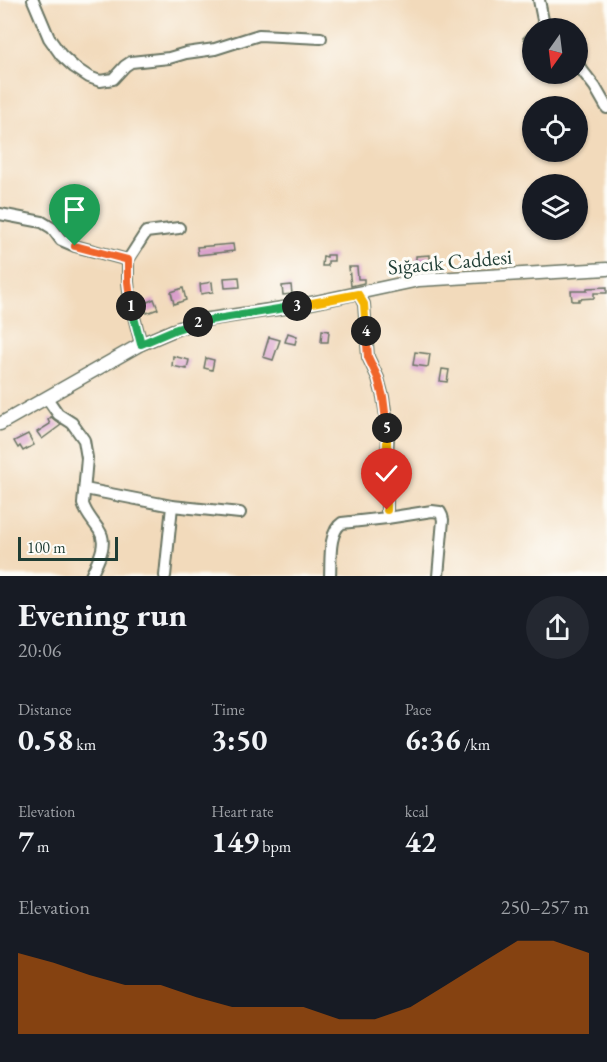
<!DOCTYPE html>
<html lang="en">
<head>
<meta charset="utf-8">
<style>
  body { margin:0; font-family:"EB Garamond",serif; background:#242831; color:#f1f3f6; height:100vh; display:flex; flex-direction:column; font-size:22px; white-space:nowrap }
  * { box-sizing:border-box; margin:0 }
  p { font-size:20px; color:#9ea1a6 }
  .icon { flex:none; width:33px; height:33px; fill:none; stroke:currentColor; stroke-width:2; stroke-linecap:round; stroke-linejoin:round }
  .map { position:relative; height:576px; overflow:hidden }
  .sheet { display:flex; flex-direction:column; background:#171b24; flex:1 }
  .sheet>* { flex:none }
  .needle { width:39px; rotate:194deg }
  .buttons { position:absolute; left:522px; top:18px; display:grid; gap:12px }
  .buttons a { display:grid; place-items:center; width:66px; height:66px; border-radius:50%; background:#171b24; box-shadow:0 2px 4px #0004; font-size:30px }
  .scale { position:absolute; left:18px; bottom:15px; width:100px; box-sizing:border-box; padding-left:6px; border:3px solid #1f3d34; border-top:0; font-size:16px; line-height:21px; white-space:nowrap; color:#1f3d34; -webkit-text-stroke:4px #fdfcf7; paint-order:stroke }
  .pin { position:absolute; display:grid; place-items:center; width:51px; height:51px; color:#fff; margin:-62px -26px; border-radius:50% 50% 50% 0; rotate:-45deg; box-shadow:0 0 6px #0007 }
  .pin .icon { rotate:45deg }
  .km { position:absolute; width:30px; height:30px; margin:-15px; border-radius:50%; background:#222; color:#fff; font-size:16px; line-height:30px; text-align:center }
  .round { display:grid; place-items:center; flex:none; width:63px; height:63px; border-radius:32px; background:#242831 }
  .head { display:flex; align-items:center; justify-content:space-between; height:102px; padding:0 18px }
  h1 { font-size:33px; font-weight:700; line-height:45px }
  .stats { display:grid; grid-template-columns:repeat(3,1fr); gap:9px; height:102px; padding:6px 18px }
  .stats div { display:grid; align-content:center }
  .stats b { font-size:30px; font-weight:700 }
  .stats small { font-size:16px; font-weight:400 }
  .stats p { font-size:16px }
  .chart { height:168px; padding:12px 18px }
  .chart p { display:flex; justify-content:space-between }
  .chart svg { width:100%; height:108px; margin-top:6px; fill:#b45309; opacity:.7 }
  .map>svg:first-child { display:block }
  .building { fill:#d698c7 }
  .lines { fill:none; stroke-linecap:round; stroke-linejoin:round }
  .minor-casing { stroke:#697463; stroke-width:14 }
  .major-casing { stroke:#697463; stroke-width:15 }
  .minor { stroke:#fff; stroke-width:10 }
  .major { stroke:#fff; stroke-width:12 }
  .split-1-casing { stroke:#fff; stroke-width:12 }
  .split-2-casing { stroke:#fff; stroke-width:12 }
  .split-3-casing { stroke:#fff; stroke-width:12 }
  .split-4-casing { stroke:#fff; stroke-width:12 }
  .split-5-casing { stroke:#fff; stroke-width:12 }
  .split-6-casing { stroke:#fff; stroke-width:12 }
  .split-1 { stroke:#f0652b; stroke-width:8 }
  .split-2 { stroke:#22a559; stroke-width:8 }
  .split-3 { stroke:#22a559; stroke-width:8 }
  .split-4 { stroke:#f5b400; stroke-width:8 }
  .split-5 { stroke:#f0652b; stroke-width:8 }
  .split-6 { stroke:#f5b400; stroke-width:8 }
  .labels { text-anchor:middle; stroke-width:6; stroke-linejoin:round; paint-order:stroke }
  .street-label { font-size:21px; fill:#1f3d34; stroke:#fdfcf7 }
</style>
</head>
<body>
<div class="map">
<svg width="607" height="576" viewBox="0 0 607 576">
  <rect width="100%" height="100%" fill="#fdfcf7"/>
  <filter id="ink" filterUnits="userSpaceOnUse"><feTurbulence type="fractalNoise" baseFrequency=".0167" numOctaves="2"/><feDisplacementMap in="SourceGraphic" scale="12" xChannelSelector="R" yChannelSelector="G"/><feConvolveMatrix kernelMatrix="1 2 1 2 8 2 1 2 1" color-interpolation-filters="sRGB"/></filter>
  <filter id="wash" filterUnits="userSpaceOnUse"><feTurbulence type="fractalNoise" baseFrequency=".008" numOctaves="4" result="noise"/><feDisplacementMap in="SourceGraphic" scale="24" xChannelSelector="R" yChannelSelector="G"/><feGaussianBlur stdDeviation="1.35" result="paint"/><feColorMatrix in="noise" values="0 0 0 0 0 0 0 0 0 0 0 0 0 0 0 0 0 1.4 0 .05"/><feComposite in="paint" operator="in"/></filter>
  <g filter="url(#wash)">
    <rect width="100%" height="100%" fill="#f2dabb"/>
    <g id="blocks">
      <g class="building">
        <polygon points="532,29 532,47 523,38"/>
        <polygon points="233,244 234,251 198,255 197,247"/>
        <polygon points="327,255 334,255 334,261 328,261 328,266 322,266 323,256 327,257"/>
        <polygon points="430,255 430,264 421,264 421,266 416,266 416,256"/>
        <polygon points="349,267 357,267 358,279 364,279 364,283 351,286"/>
        <polygon points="239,277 240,287 225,288 224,278"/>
        <polygon points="212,282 213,292 201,294 200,284"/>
        <polygon points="291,285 292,294 283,295 282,286"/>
        <polygon points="607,287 607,293 594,293 594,298 579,299 579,301 572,301 571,291 587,291 587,288"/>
        <polygon points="183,288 186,300 174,304 171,292"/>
        <polygon points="154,299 158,309 147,313 143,304"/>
        <polygon points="322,330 329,331 328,342 321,342"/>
        <polygon points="288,333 297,336 295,344 285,342"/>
        <polygon points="269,337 280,340 273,360 263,357"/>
        <polygon points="415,352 430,354 428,367 413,365"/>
        <polygon points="173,356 189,360 187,369 172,366"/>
        <polygon points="206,358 214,360 212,370 204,368"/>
        <polygon points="442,369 449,370 447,382 440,381"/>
        <polygon points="51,417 61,425 42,439 37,432 50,424 48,420"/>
        <polygon points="28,434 34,445 23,451 20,446 18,448 14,441"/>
      </g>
    </g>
  </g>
  <g filter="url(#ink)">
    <use href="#blocks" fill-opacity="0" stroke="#697463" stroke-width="1.5"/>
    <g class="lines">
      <defs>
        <g id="minor">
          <polyline points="33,0 49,38 61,55 74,67 89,77 100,81 113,79 125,66 131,62 169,58 186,53 215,49 259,35 321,38"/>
          <polyline points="539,0 543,20 548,28"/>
          <polyline points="578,65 595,87 607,108"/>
          <polyline points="0,214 42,222 52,228 61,240 75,246 128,260"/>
          <polyline points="141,344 130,301 128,282 128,260 146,232 179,228"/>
          <path d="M 47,398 L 58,414 L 72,423 L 84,440 L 87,458 L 83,504 C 86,514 93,521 99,530 C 109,544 97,562 91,576"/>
          <polyline points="85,489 172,506 165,576"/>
          <polyline points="172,506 240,513"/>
          <polyline points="387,518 432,511 440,512 442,516 443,520 438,576"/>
          <path d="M 330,576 C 331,561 328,532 342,523 L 387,518 L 387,454 L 388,437 L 387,423 L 383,397 L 378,378 L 368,357 L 364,304 L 359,294"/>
        </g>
        <polyline id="major" points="0,424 141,344 174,330 203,320 297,306 419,280 607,269"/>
      </defs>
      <use href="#minor" class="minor-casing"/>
      <use href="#major" class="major-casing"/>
      <use href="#minor" class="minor"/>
      <use href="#major" class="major"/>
    </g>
  </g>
  <g class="lines" filter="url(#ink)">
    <defs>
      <polyline id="split-1" points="75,246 128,260 128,282 131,306"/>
      <polyline id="split-2" points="131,306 141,344 174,330 198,322"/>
      <polyline id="split-3" points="198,322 297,306"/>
      <polyline id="split-4" points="297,306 358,294 364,304 366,331"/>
      <polyline id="split-5" points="366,331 368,357 378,378 383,397 387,428"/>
      <polyline id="split-6" points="387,510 387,428"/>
    </defs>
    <use href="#split-1" class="split-1-casing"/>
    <use href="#split-2" class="split-2-casing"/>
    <use href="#split-3" class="split-3-casing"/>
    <use href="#split-4" class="split-4-casing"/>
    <use href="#split-5" class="split-5-casing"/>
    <use href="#split-6" class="split-6-casing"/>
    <use href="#split-1" class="split-1"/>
    <use href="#split-2" class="split-2"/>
    <use href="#split-3" class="split-3"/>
    <use href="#split-4" class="split-4"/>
    <use href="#split-5" class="split-5"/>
    <use href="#split-6" class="split-6"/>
  </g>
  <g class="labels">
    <g class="street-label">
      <text transform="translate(450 262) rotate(-5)" y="7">Sığacık Caddesi</text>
    </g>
  </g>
</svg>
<div class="buttons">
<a><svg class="needle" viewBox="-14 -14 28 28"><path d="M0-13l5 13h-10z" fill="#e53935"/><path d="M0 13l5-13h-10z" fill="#9ea1a6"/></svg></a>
<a><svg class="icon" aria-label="locate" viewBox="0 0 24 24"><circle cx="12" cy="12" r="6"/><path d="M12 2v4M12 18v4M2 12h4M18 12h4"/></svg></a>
<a><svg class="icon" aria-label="layers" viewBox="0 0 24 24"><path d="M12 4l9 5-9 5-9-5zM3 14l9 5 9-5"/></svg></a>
</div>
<div class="scale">100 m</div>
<div class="pin" style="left:75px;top:246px;background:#1e9e55"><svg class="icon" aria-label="arrive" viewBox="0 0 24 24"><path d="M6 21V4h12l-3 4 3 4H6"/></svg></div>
<div class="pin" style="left:387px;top:510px;background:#d93025"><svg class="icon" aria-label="check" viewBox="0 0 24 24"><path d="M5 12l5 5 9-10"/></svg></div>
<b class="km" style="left:131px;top:306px">1</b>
<b class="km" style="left:198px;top:322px">2</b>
<b class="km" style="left:297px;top:306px">3</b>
<b class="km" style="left:366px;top:331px">4</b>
<b class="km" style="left:387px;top:428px">5</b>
</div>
<section class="sheet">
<div class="head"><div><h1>Evening run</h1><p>20:06</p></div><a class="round"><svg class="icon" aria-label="share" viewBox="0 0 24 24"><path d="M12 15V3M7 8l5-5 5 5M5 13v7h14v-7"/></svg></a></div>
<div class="stats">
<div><p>Distance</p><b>0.58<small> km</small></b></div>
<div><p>Time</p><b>3:50</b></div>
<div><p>Pace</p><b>6:36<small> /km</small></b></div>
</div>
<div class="stats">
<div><p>Elevation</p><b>7<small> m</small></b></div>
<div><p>Heart rate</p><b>149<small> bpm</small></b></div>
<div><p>kcal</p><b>42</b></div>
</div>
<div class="chart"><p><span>Elevation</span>250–257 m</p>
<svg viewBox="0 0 160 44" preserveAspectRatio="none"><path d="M0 44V11L10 15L20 20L30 24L40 24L50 29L60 33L70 33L80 33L90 38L100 38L110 33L120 24L130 15L140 6L150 6L160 11V44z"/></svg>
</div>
</section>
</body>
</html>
